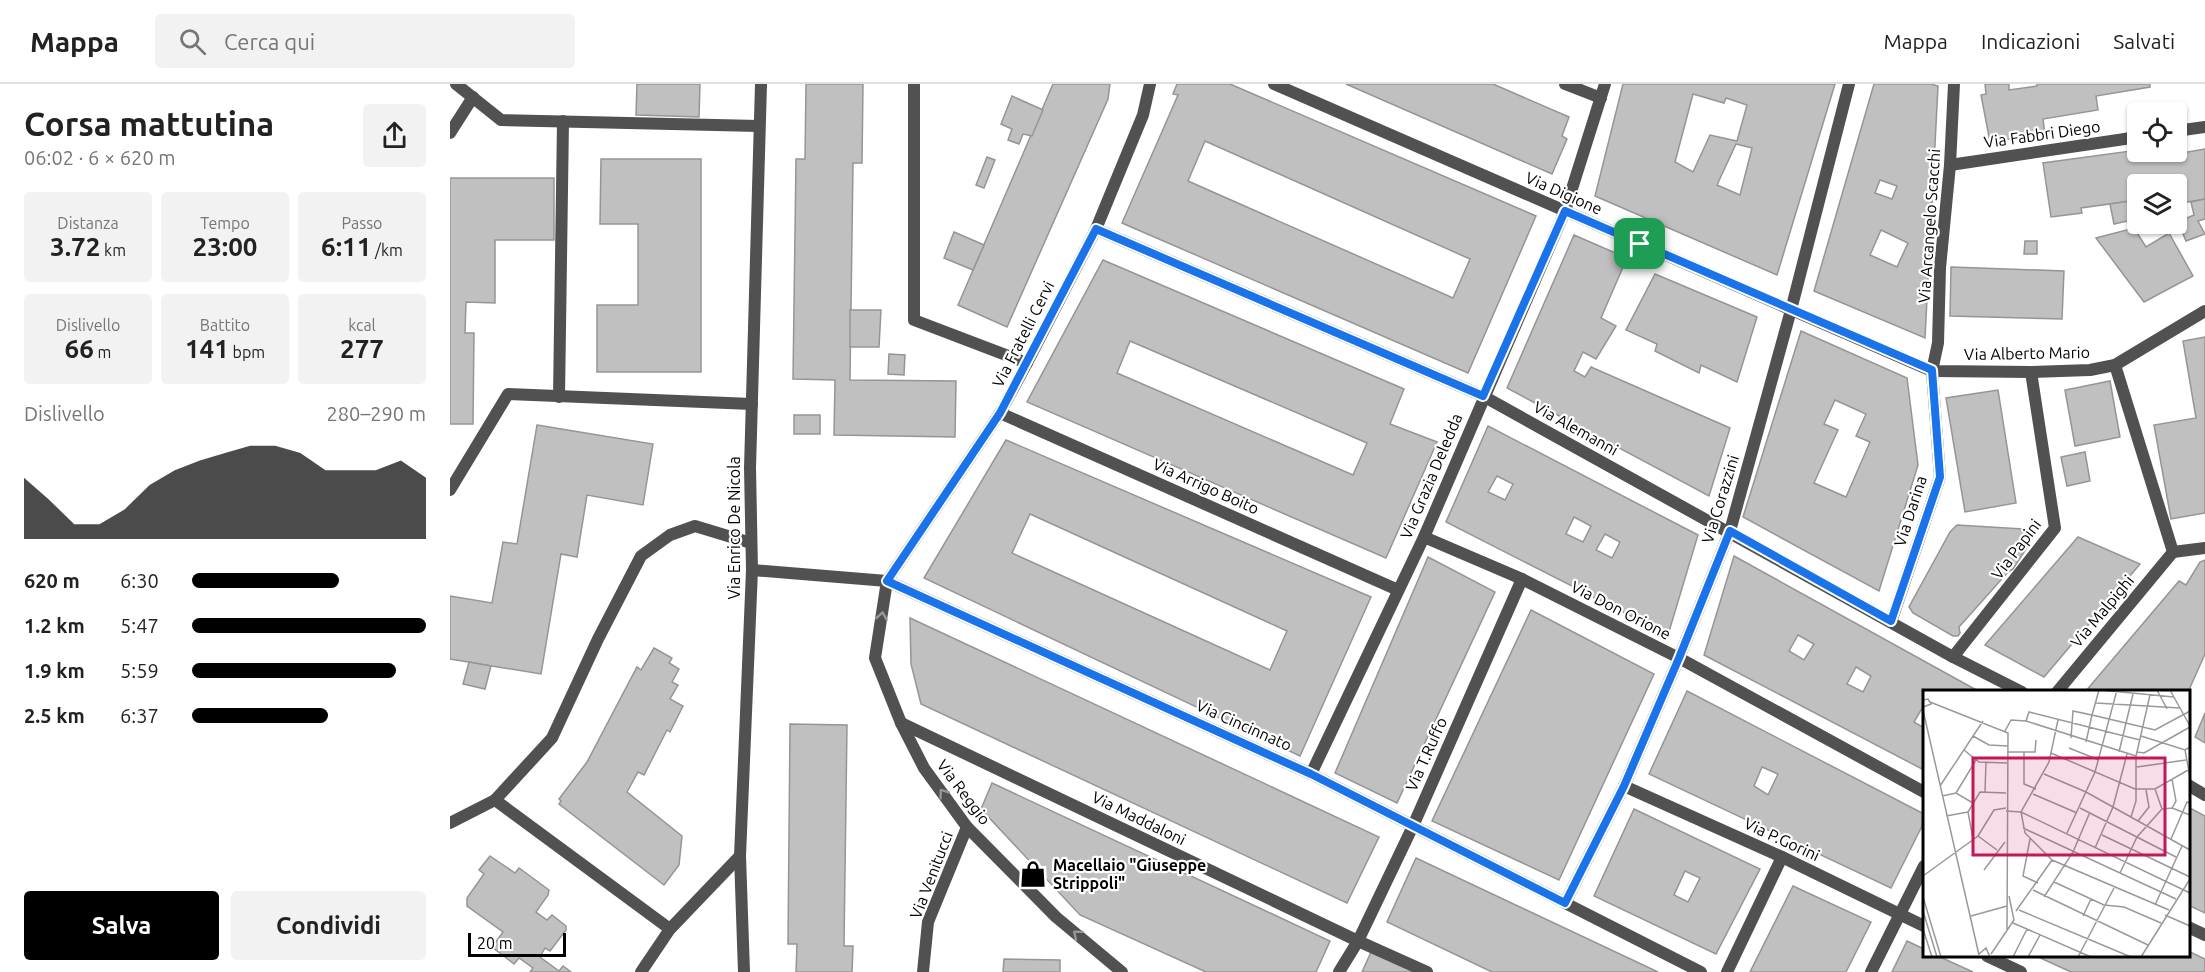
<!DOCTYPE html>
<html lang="it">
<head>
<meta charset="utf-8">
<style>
  body { margin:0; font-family:Ubuntu,sans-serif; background:#f2f2f2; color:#222; height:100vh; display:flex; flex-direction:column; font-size:22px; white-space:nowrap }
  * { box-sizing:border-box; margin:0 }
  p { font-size:20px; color:#767676 }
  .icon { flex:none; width:33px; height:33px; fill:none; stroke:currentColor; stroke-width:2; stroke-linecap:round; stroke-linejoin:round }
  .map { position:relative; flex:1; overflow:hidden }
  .sheet { display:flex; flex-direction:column; background:#fff; width:450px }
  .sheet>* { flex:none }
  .tools { position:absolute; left:1677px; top:18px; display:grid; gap:12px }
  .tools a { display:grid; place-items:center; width:60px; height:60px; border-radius:6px; background:#fff; box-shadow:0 2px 4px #0004; font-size:30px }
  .scale { position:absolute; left:18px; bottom:15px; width:98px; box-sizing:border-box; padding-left:6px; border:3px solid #000; border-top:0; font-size:16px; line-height:21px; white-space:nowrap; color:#000; -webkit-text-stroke:4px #fff; paint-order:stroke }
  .pin { position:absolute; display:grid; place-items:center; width:51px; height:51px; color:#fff; margin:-26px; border-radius:12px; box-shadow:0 3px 9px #0006 }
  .round { display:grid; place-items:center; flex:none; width:63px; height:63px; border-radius:6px; background:#f2f2f2 }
  .headline { display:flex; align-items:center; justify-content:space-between; height:102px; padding:0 24px }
  h1 { font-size:33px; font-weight:700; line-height:45px }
  .figures { display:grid; grid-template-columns:repeat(3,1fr); gap:9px; height:102px; padding:6px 24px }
  .figures div { display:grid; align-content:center; border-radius:6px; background:#f2f2f2; text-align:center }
  .figures b { font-size:26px; font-weight:700 }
  .figures small { font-size:16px; font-weight:400 }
  .figures p { font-size:16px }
  .chart { height:168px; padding:12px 24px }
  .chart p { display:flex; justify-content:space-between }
  .chart svg { width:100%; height:108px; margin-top:6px; fill:#000; opacity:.7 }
  .action { display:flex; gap:12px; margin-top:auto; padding:12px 24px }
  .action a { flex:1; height:69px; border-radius:6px; background:#000; color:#fff; font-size:24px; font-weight:700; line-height:69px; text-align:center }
  .action a+a { background:#f2f2f2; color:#222 }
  ul { padding:0 24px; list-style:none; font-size:20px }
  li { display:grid; grid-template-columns:96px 72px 1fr; align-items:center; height:45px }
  li i { height:15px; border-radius:8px; background:#000 }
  header { display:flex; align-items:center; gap:36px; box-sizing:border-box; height:84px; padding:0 30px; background:#fff; border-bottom:2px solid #e0e0e0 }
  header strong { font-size:28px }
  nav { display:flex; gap:33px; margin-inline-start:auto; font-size:21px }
  .search { width:420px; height:54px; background:#f2f2f2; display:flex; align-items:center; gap:15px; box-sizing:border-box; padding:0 21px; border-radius:6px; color:#767676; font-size:22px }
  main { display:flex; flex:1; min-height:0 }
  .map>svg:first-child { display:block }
  .building { fill:#c0c0c0; stroke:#959595; stroke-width:1.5; fill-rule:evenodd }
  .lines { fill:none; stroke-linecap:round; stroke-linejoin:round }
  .minor { stroke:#515151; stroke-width:12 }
  .oneway { stroke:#979797 }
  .route-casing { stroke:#fff; stroke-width:12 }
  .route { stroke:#1a73e8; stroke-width:8 }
  .labels { text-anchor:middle; stroke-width:4.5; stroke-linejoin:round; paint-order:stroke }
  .street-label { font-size:16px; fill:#000; stroke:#fff }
  .poi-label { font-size:16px; font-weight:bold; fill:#000; stroke:#fff; text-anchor:start }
  .inset-road { fill:none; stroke:#999; stroke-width:1.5 }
  .view { fill:#c2185b; fill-opacity:0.15; stroke:#c2185b; stroke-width:3 }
  .inset-edge { fill:none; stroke:#000; stroke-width:3 }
</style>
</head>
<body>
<header>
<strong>Mappa</strong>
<div class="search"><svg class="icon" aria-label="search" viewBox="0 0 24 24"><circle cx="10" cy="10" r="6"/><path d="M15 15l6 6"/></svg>Cerca qui</div>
<nav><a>Mappa</a><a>Indicazioni</a><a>Salvati</a></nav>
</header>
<main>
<section class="sheet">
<div class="headline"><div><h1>Corsa mattutina</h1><p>06:02 · 6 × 620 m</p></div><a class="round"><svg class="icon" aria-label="share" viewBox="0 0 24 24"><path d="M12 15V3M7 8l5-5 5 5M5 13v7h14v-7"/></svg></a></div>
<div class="figures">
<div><p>Distanza</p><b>3.72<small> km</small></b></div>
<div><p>Tempo</p><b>23:00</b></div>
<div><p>Passo</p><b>6:11<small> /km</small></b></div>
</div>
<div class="figures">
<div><p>Dislivello</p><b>66<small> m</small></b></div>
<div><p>Battito</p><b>141<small> bpm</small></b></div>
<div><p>kcal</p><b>277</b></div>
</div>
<div class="chart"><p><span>Dislivello</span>280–290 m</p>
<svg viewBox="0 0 160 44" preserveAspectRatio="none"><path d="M0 44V19L10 28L20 38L30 38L40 32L50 22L60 16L70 12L80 9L90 6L100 6L110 9L120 16L130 16L140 16L150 12L160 19V44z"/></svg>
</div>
<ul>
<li><b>620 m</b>6:30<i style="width:63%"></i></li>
<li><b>1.2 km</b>5:47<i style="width:100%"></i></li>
<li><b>1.9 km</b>5:59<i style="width:87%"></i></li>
<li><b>2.5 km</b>6:37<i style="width:58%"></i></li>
</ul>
<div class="action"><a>Salva</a><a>Condividi</a></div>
</section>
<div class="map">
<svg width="1755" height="888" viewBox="0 0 1755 888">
  <rect width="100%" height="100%" fill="#fff"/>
  <g class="building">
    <polygon points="187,0 250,0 249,33 186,31"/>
    <polygon points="356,0 413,0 412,79 403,79 400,296 506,297 505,353 384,351 385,296 343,295 346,75 355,75"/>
    <polygon points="603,0 660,0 658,15 557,243 508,221"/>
    <path d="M 727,0 L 780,0 L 1086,132 L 1018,289 L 672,139 L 728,11 L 723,10 ZM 755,57 L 1020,175 L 1003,214 L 738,97 Z"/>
    <polygon points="896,0 1043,0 1119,33 1112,52 1117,55 1102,90"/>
    <path d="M 1173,0 L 1385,0 L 1327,191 L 1145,112 ZM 1243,10 L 1274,19 L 1276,14 L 1297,21 L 1287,57 L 1260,51 L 1243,88 L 1225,78 ZM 1286,60 L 1302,64 L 1290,111 L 1267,101 Z"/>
    <path d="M 1424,0 L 1481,0 L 1488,2 L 1475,254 L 1364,207 ZM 1430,96 L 1447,102 L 1442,115 L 1425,109 ZM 1431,146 L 1458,159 L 1447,183 L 1420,171 Z"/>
    <polygon points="1535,0 1559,0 1559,6 1587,2 1587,0 1700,0 1700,3 1646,12 1648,26 1593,35 1595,50 1540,58 1531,11 1536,10"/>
    <polygon points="562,12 593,26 582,52 573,50 569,60 558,56 562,45 551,40"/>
    <polygon points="1755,65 1755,115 1726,120 1726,100 1688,100 1688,116 1631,124 1632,129 1601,133 1593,79 1688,66 1688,68 1708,68 1709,73"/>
    <polygon points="537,73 545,76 534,104 526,101"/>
    <polygon points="151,75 251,75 251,288 147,288 147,221 188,221 188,140 150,140"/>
    <polygon points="0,94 104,94 104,156 45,156 45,219 16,218 15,249 24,249 23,340 0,340"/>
    <polygon points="1755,115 1755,135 1748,137 1755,150 1736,157 1728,138 1744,131 1741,118"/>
    <polygon points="1679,117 1682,136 1664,140 1660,120"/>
    <polygon points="1684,144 1696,163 1719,149 1743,192 1694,218 1646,154"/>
    <polygon points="504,148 534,161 523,186 494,174"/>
    <polygon points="1124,151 1177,174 1151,234 1166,242 1146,275 1133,268 1124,287 1135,293 1141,283 1280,344 1259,412 1057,304"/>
    <polygon points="1575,157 1587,157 1587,170 1574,170"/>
    <path d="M 653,176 L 954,305 L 940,340 L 987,358 L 936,474 L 577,318 ZM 680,257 L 917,359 L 903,391 L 667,289 Z"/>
    <polygon points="1501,183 1614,187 1612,235 1500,232"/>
    <polygon points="1205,190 1307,233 1287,298 1251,281 1249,289 1205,267 1207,260 1176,246"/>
    <polygon points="400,226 431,226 429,263 400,263"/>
    <path d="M 1351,247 L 1457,294 L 1468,381 L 1429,507 L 1293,433 ZM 1385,316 L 1416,330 L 1406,352 L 1420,358 L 1396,413 L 1364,399 L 1388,346 L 1374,340 Z"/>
    <polygon points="1755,253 1755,429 1721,435 1704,341 1746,334 1733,257"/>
    <polygon points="439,270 455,271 454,291 438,290"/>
    <polygon points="1660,297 1670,353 1625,362 1615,306"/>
    <polygon points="1548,306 1566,419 1515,428 1496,314"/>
    <rect x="344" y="331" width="26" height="19"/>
    <polygon points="87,341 203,360 193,421 137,411 127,473 111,470 91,590 0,575 0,512 42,519 53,458 67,460"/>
    <path d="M 1038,342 L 1248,451 L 1218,551 L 996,438 ZM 1047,392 L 1063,400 L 1055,416 L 1038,408 ZM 1124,433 L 1141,442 L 1133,458 L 1116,450 ZM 1155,450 L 1170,458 L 1162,474 L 1146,466 Z"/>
    <path d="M 556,356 L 921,513 L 850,672 L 474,494 ZM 580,430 L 837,547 L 820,586 L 562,469 Z"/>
    <polygon points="1635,368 1640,397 1617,402 1611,373"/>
    <polygon points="1507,441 1573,445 1579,451 1580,459 1563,485 1558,488 1509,543 1510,549 1508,552 1503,552 1463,529 1459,523 1500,448"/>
    <polygon points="1628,453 1690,480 1594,593 1535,561"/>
    <path d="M 1284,472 L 1530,608 L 1474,608 L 1474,621 L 1464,638 L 1474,644 L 1474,686 L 1254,571 ZM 1348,551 L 1364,560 L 1354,576 L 1339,567 ZM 1406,583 L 1421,592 L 1413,608 L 1397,600 Z"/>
    <polygon points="978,473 1045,508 947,719 885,689"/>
    <polygon points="1755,476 1755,570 1738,608 1635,608 1729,497 1736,501 1750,478"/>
    <polygon points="1081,526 1204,590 1109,796 982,737"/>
    <polygon points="460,534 929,753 897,819 471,620 461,580"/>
    <polygon points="204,564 222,574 219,579 229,585 222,598 228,601 220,615 233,622 220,648 217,646 194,691 188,688 177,708 232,752 229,781 214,801 109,720 111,717 109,715 137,678 187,583 191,586"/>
    <polygon points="19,578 41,582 35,605 13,600"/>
    <path d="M 1237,607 L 1474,730 L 1474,738 L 1441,804 L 1199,690 ZM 1312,683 L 1328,690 L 1318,711 L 1304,702 Z"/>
    <polygon points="1755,629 1755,659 1745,653"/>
    <polygon points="340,640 397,641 394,862 403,862 402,888 346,888 347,860 338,860"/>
    <polygon points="542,699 880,857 866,888 756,888 630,831 531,725"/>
    <polygon points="1738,723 1755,732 1755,829 1738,821"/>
    <path d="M 1184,725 L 1310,785 L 1266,870 L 1144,812 ZM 1235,787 L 1250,794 L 1238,818 L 1224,811 Z"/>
    <polygon points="40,772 65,789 69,784 99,806 98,811 86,828 97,836 102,831 116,842 116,846 100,867 95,864 90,873 109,887 113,882 121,888 80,888 83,884 69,874 64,880 42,863 53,848 17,822 17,814 34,790 29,786"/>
    <polygon points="966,774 1208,888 1042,888 937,838"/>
    <polygon points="1343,802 1421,838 1396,888 1300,888"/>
    <polygon points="1457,857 1474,865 1474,872 1488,872 1523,888 1442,888"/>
    <polygon points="922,866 969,888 912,888"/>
    <polygon points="1738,867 1755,875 1755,888 1621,888 1586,872 1738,872"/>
    <polygon points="554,875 610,876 610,888 553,888"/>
  </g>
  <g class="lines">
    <g class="minor">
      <polyline points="6,0 51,36 309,42"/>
      <polyline points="464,0 464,236 577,279"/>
      <polyline points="824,0 1482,287 1581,288 1640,286 1665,281 1755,227"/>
      <polyline points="1115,0 1151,14"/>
      <polyline points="1726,47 1755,43"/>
      <polyline points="0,49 23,13"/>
      <polyline points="1500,81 1688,53"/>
      <polyline points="646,145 1033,312 1503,573 1572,608"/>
      <polyline points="1665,281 1723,468 1755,464"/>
      <polyline points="109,313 113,37"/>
      <polyline points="550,329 948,506"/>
      <polyline points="0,406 58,310 302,320"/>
      <polyline points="974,453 1072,495 1229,574 1474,708"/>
      <polyline points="302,486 437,497 861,690 1251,888"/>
      <polyline points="1441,538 1490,393 1482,287 1488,259 1490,184 1500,81 1504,0"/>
      <polyline points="1503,573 1605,444 1581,288"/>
      <polyline points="1607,608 1723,468"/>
      <polyline points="451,639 908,857 977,888"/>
      <polyline points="861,690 974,453 1115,127 1155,0"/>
      <polyline points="1738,701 1755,711"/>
      <polyline points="1174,702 1332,773 1474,842"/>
      <polyline points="45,716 220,845"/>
      <polyline points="0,739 45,716 102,654 148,555 191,472 220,451 245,442 301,459"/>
      <polyline points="1115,819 1174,702 1229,574 1280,447 1341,226 1399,0"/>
      <polyline points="1738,843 1755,851"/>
      <polyline points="1537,872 1571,888"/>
      <polyline points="191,888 220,845 290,772"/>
      <polyline points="294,888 290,772 302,486 300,384 311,0"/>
      <polyline points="473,888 478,838 517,743"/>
      <polyline points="672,888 606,833 517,743 474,684 451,639 425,574 437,497 550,329 577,279 646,145 693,31 700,0"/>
      <polyline points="889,888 908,857 963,742 1072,495"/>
      <polyline points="1277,888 1332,773"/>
      <polyline points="1421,888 1474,782"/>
    </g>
  </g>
  <defs><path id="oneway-chevron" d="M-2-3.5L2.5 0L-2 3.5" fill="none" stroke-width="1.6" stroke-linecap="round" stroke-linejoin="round" transform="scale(1.5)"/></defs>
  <g class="oneway">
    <use href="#oneway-chevron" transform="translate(432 532) rotate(-81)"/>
    <use href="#oneway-chevron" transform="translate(493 709) rotate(-126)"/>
    <use href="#oneway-chevron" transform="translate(627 850) rotate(-140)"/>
  </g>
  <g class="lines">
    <defs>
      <polygon id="route" points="1115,127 1482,286 1490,393 1441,537 1280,447 1229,574 1174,702 1115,819 861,690 437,497 550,329 646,145 1033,312"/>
    </defs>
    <use href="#route" class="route-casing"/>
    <use href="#route" class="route"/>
  </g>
  <defs>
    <symbol id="shop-bare" viewBox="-9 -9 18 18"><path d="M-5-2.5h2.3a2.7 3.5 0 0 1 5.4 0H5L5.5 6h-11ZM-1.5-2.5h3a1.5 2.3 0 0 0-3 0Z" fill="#000" stroke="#fff" stroke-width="2.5" paint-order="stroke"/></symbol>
  </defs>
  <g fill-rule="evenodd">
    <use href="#shop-bare" x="564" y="771" width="38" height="38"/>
  </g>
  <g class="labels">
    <g class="street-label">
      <text transform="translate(1592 50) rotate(-8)" y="6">Via Fabbri Diego</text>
      <text transform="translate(1114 109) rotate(24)" y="6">Via Digione</text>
      <text transform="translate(1479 142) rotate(-86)" y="6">Via Arcangelo Scacchi</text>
      <text transform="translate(573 250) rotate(-63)" y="6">Via Fratelli Cervi</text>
      <text transform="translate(1577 269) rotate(-1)" y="6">Via Alberto Mario</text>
      <text transform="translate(1126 344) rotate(29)" y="6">Via Alemanni</text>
      <text transform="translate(981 392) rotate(-67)" y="6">Via Grazia Deledda</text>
      <text transform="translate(756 402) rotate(24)" y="6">Via Arrigo Boito</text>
      <text transform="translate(1270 415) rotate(-73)" y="6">Via Corazzini</text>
      <text transform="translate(1460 427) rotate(-72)" y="6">Via Darina</text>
      <text transform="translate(284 444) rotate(-90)" y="6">Via Enrico De Nicola</text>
      <text transform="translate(1566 465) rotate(-53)" y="6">Via Papini</text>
      <text transform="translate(1171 526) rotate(27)" y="6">Via Don Orione</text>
      <text transform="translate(1652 527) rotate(-50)" y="6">Via Malpighi</text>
      <text transform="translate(794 641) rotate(24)" y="6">Via Cincinnato</text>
      <text transform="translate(976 670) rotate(-66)" y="6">Via T.Ruffo</text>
      <text transform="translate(514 708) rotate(53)" y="6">Via Reggio</text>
      <text transform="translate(689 734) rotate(26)" y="6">Via Maddaloni</text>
      <text transform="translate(1332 755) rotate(25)" y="6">Via P.Gorini</text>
      <text transform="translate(481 791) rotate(-69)" y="6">Via Venitucci</text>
    </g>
    <g class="poi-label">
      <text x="603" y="787">Macellaio "Giuseppe<tspan x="603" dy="18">Strippoli"</tspan></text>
    </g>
  </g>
  <g transform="translate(1473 606)">
    <rect width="267" height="267" fill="#fff"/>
    <path class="inset-road" d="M 177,0 L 251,7M 234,0 L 244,19M 247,0 L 267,36M 0,10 L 5,9 L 8,14 L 0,17M 7,12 L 85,43 L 84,241M 173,13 L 257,18M 0,20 L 56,265M 135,30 L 126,72 L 98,122 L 102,143 L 129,170 L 246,220M 103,31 L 106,22 L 217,50M 82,41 L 88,30 L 103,31 L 213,66M 50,46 L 66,55 L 85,56M 218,46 L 262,60 L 267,57M 148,48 L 150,21 L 169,25 L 176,0M 163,52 L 169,25 L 232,40 L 267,21M 146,58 L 176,70M 41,60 L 56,72 L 84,73M 262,60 L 267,87M 84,62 L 112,62 L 113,50M 101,62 L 101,94 L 113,99M 196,62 L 210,4M 214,62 L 221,63 L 267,37M 128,63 L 212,99 L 232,99 L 267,79M 214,77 L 263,70M 121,84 L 163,102 L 267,160M 17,96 L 60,31M 232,99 L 239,119 L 249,118 L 253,111 L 249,89M 62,102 L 63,72M 33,103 L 53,70M 110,104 L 154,123M 19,106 L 33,103 L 50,113M 157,118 L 253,167M 249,118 L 267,125M 83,121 L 98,122 L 267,203M 23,126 L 45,122M 208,127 L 213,111 L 213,66 L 227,5M 215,131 L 226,117 L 223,100M 100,138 L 253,209M 144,143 L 172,82 L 194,0M 179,145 L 267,187M 55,146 L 74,160M 50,149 L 45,122 L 57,102 L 83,103M 107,149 L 100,186 L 115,193M 248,149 L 264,112 L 267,113M 172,158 L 190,117 L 204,64M 61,180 L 82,152M 197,183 L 214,147 L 239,119M 0,186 L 55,146 L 71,120 L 83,118M 131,192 L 181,215 L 201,217 L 238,233M 110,200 L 225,255M 0,207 L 18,267M 121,207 L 150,162 L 167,122M 232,215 L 259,156M 96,220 L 208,267M 0,221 L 14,267M 93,221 L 129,170M 242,225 L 267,236M 48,226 L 84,216M 160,226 L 168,209M 90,233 L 168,267M 0,239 L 9,267M 56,264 L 63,258 L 67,267M 68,264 L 91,230 L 86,206M 90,267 L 104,239M 105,267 L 117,245M 155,267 L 191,198M 218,267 L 267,189"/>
    <path class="view" d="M 50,68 L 242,68 L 242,165 L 50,165 Z"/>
    <rect width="267" height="267" class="inset-edge"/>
  </g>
</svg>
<div class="tools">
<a><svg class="icon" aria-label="locate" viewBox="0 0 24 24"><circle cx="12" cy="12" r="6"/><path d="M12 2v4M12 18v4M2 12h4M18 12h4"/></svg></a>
<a><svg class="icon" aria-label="layers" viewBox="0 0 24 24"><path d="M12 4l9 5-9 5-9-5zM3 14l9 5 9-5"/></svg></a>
</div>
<div class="scale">20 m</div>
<div class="pin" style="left:1190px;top:160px;background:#1e9e55"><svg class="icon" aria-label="arrive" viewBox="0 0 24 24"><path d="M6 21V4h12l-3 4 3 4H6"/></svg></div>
</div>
</main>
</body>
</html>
